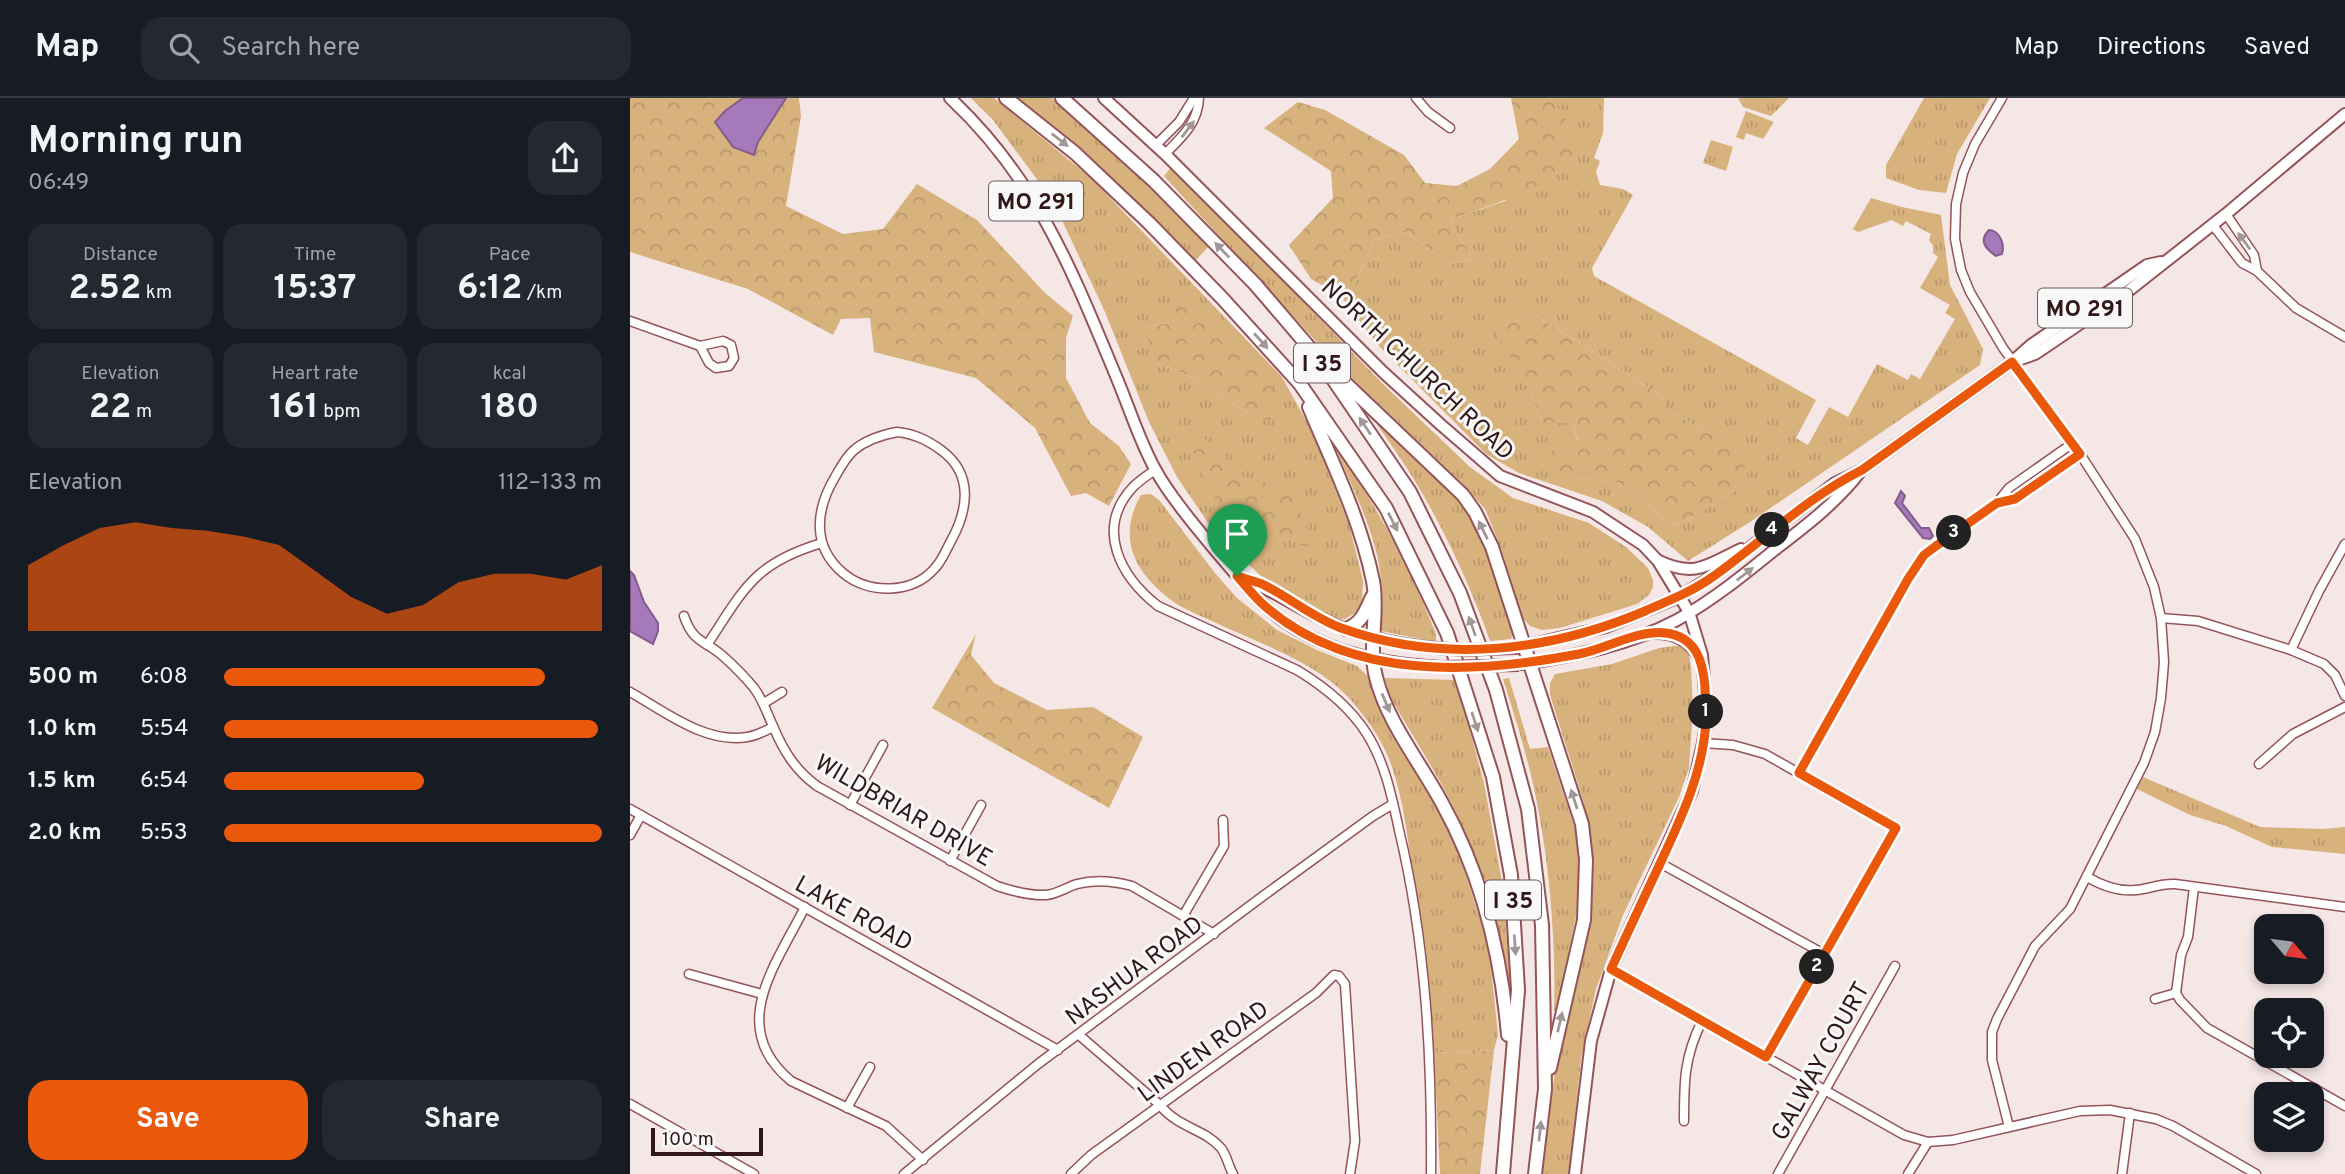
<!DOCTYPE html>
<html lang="en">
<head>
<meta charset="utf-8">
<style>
  body { margin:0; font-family:Overpass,sans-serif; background:#242831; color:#f1f3f6; height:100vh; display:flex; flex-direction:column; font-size:26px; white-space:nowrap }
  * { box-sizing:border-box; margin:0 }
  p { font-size:23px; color:#9ea1a6 }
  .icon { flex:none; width:38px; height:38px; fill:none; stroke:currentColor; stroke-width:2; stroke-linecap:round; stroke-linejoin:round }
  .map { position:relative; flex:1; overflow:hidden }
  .drawer { display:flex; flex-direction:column; background:#171b24; width:630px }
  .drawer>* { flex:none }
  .needle { width:46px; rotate:119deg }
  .fabs { position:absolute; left:1624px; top:816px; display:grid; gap:14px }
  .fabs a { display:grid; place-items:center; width:70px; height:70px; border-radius:14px; background:#171b24; box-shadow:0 4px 10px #0003; font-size:35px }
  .scale { position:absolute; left:21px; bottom:18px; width:112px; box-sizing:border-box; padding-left:7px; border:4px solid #311719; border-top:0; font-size:19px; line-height:24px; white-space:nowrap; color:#311719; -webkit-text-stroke:5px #f8f8f8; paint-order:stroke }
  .pin { position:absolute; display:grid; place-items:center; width:60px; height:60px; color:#fff; margin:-72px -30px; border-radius:50% 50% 50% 0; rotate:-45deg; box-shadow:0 0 7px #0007 }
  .pin .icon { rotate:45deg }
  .km { position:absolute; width:35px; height:35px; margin:-18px; border-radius:50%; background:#222; color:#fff; font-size:19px; line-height:35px; text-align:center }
  .round { display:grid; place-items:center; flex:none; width:74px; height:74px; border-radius:21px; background:#242831 }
  .overview { display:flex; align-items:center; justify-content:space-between; height:119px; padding:0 28px }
  h1 { font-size:38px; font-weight:700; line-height:52px }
  .metrics { display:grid; grid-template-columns:repeat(3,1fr); gap:10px; height:119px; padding:7px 28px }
  .metrics div { display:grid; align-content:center; border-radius:18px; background:#242831; text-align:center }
  .metrics b { font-size:35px; font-weight:700 }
  .metrics small { font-size:19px; font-weight:400 }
  .metrics p { font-size:19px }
  .chart { height:196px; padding:14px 28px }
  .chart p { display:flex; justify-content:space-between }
  .chart svg { width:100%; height:126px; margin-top:7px; fill:#ea580c; opacity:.7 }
  .cta { display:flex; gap:14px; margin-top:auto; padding:14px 28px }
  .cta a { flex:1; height:80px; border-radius:21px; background:#ea580c; color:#fff; font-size:28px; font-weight:700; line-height:80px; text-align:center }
  .cta a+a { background:#242831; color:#f1f3f6 }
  ul { padding:0 28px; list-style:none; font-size:23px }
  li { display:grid; grid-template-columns:112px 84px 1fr; align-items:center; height:52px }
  li i { height:18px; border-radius:9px; background:#ea580c }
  header { display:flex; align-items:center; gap:42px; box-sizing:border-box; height:98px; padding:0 35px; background:#171b24; border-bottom:2px solid #363941 }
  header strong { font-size:33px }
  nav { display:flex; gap:38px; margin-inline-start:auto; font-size:24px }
  .search { width:490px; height:63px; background:#242831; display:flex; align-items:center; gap:18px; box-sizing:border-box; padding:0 24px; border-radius:21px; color:#9ea1a6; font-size:26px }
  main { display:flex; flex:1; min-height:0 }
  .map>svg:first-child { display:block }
  .grass { fill:url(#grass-tufts); fill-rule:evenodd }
  .forest { fill:url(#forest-crowns) }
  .water { fill:#a679bb; stroke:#835c8a; stroke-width:2 }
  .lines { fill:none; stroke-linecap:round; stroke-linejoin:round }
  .minor-casing { stroke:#93545a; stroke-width:11 }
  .major-casing { stroke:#93545a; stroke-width:14 }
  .highway-casing { stroke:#93545a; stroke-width:16 }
  .minor { stroke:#fff; stroke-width:8 }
  .major { stroke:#fff; stroke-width:10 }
  .highway { stroke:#fff; stroke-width:12 }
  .major-bridge-casing { stroke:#93545a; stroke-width:14; stroke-linecap:butt }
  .major-bridge { stroke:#fff; stroke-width:10 }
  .oneway { fill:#a29798 }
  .route-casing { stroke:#fff; stroke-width:14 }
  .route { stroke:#ea580c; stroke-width:9 }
  .labels { text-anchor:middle; stroke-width:6; stroke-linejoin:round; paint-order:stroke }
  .shield { fill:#f8f8f8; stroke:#6d5a5c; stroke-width:2 }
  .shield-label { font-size:23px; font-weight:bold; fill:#311719 }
  .street-label { font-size:24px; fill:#311719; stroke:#f8f8f8 }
</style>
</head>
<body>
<header>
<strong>Map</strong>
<div class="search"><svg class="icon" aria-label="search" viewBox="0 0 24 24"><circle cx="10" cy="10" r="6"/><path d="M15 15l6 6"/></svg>Search here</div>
<nav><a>Map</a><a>Directions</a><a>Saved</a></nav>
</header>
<main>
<section class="drawer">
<div class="overview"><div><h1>Morning run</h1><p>06:49</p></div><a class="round"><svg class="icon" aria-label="share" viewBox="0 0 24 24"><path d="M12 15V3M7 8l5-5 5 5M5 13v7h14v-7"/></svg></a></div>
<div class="metrics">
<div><p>Distance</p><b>2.52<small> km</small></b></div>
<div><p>Time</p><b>15:37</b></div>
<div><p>Pace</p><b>6:12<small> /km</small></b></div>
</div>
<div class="metrics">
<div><p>Elevation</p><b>22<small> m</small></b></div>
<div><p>Heart rate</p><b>161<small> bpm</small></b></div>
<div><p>kcal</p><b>180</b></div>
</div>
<div class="chart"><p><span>Elevation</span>112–133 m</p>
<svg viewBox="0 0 160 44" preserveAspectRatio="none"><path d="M0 44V21L10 14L20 8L30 6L40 8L50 9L60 11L70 14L80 23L90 32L100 38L110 35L120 27L130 24L140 24L150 26L160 21V44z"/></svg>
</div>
<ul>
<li><b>500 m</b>6:08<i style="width:85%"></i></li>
<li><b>1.0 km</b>5:54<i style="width:99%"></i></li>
<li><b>1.5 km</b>6:54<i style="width:53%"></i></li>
<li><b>2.0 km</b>5:53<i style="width:100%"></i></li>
</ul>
<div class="cta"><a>Save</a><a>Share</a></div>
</section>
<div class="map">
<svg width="1715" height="1076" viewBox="0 0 1715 1076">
  <defs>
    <pattern id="grass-tufts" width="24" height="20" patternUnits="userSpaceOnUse" patternTransform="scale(1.75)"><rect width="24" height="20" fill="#d8b27d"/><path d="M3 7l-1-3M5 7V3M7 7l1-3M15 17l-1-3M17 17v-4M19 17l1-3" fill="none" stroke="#ba986b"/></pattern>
    <pattern id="forest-crowns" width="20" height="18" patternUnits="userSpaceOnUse" patternTransform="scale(1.75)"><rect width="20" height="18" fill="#d8b27d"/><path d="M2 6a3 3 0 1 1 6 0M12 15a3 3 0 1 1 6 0" fill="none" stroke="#ba986b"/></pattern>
  </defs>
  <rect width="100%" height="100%" fill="#f6e7e7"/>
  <g class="grass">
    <path d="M 341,0 L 364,0 L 462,81 L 652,279 L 684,337 L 719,426 L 733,483 L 732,505 L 725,515 L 715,521 L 706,522 L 684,512 L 632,479 L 585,435 L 547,379 L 519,324 L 475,214 L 423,103 L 363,22 ZM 544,223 L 624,319 L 555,276 L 528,266 L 516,227 L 524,228 Z"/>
    <polygon points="387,0 422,0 521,89 579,148 566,162 471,70"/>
    <path d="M 922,0 L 974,0 L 973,35 L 964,60 L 970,63 L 966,74 L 970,87 L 993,91 L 1003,97 L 962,170 L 964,178 L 1186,302 L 1166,340 L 1178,347 L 1199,309 L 1218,319 L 1247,266 L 1278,282 L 1281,276 L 1290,281 L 1325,221 L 1315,215 L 1320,207 L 1290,190 L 1308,159 L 1303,155 L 1303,148 L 1299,142 L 1301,136 L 1276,123 L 1273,128 L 1262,122 L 1228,134 L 1223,131 L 1241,100 L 1272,109 L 1311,117 L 1320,187 L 1353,251 L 1350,267 L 1120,424 L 1058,463 L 1018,429 L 972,403 L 889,375 L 856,356 L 747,246 L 710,197 L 725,186 L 744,142 L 776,134 L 821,166 L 843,161 L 819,122 L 875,103 L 923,4 ZM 902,215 L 1029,296 L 1039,313 L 1085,338 L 1120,384 L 1052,425 L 1039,426 L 1020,407 L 989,385 L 943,379 L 948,344 L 942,325 L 913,325 L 898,290 Z"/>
    <polygon points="1108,0 1159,0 1141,18 1113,9"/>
    <polygon points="1294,0 1360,0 1327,56 1316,95 1289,92 1256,80 1256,67"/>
    <polygon points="1116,13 1144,24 1133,41 1116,35 1114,42 1106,39"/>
    <polygon points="1081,42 1103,49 1096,73 1073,65"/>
    <polygon points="541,69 754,287 840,369 883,400 959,425 996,449 1018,470 1023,482 1023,489 1019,497 1007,506 930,530 912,532 900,528 892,519 871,450 855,411 829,382 704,263 534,78"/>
    <path d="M 746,325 C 775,346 818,379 837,410 C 860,448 872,494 883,537 L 881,541 L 860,543 C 841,489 815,433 785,383 C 773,363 759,344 746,325 Z"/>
    <path d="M 704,346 C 745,405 780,469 806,536 L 806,544 L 751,533 C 752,509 753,481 747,457 C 738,419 719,383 704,346 Z"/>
    <path d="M 521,396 L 529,402 L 585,475 L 607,500 L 647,532 L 687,552 L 727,568 L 739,579 L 761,631 L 804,706 L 828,753 L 840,790 L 859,849 L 868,937 L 864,952 L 804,955 C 798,901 791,846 784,791 C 779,749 775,706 761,666 C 752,641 735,618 718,599 C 686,564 626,544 584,524 C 573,519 561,514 550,508 C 509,481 484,444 511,397 Z"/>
    <polygon points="1051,547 1059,556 1061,569 1063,610 1059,670 1049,699 993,817 966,891 951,961 939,1076 912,1076 925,973 960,757 954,705 920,597 920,585 925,576 982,566 1029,550"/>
    <path d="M 755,580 L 826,582 L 854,685 L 873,789 L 880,881 L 879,893 C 867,834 854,774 828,719 C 810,679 781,636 759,597 Z"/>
    <path d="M 879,580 L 900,651 L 918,649 L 947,737 L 952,790 L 926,913 L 924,913 C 926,846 920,771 907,705 C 899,663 886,622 873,581 Z"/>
    <polygon points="1513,679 1630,729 1693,731 1715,729 1715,756 1642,749 1596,728 1560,717 1507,691"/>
  </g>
  <g class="forest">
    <polygon points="0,0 169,0 171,18 156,108 213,136 253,131 287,86 347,122 415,195 443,218 436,240 436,280 460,325 489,348 501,366 479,408 456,395 441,398 405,330 346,280 244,254 240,220 211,221 203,237 118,191 0,154"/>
    <path d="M 881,0 L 922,0 L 954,51 C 923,88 863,107 819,122 L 843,161 L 821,166 L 776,134 L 744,142 L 725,186 L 710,197 L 681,181 L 659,147 L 703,100 L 701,73 L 634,30 L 668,4 L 695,12 L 774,57 L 795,85 L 827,88 L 860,71 L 889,41 Z"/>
    <path d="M 556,199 C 595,226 621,262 651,298 L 648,309 L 639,323 L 624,319 L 555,276 L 528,266 L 519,248 L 516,227 L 524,228 L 544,223 L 544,210 Z"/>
    <polygon points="885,215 902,215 1029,296 1039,313 1085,338 1110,359 1120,384 1052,425 1039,426 1020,407 989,385 943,379 916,372 922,353 948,343 942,325 913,325 898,290 867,237"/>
    <polygon points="558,331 568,335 593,356 609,378 639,386 665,399 682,444 676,449 591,410 567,368"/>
    <polygon points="346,536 341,557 364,585 417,612 463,609 513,639 479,710 302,610"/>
    <polygon points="864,952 850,1076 810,1076 804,955"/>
  </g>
  <g class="water">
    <polygon points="113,0 156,0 128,44 124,57 103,49 85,24 95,13"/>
    <path d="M 1359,132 C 1370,133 1375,146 1372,156 L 1366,158 C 1356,151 1348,143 1359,132 Z"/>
    <polygon points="1271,393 1275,398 1272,405 1291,430 1299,430 1303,438 1300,441 1293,440 1265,405"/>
    <polygon points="0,473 4,477 14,504 28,525 28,533 23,546 0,533"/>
  </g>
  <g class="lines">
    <defs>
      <g id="minor">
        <polyline points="786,0 798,14 820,30"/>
        <polyline points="1372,0 1345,46 1333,75 1326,106 1325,141 1331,172 1340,194 1373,250 1443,345 1505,441 1524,489 1531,520 1534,564 1531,600 1525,634 1514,665 1440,811 1405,848 1367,921 1362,934 1362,962 1379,1029"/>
        <polyline points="526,47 549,24 564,0"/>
        <path d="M 535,56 C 552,39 568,25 569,0"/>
        <polyline points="1596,116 1624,157 1627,173"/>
        <polyline points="1582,126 1612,165 1627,173 1666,210 1715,239"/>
        <polyline points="0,223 70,248"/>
        <polygon points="93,243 101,247 104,260 99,268 86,270 79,265 70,248"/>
        <path d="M 267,334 C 285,336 297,342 311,352 C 344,376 338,412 321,443 C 316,452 312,463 305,470 C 282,497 238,496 213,475 C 181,448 186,411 205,379 C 210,370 216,359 224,352 C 236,342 251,337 267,334 Z"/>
        <path d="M 525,372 C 518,377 510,382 503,389 C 464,431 491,479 528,508 L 667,572 C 695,589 720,609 737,636 C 755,665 762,699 769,732 C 796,845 802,960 801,1076"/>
        <polyline points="1367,405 1386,401 1450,356"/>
        <path d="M 54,518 C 63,545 75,542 94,559 C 104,568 115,579 124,590 C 133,602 137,615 143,628 C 153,652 165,672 187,688 L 367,788 C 382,793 399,798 416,797 C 427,796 437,789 447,786 C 466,781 484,783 502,788 L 584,836"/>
        <polyline points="1531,520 1568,523 1661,552 1694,566 1705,577 1715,598"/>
        <path d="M 77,547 C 114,491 124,465 192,445"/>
        <polyline points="1661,552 1689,493 1715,446"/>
        <path d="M 0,594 C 34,613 75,646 117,639 C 126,638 135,633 143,629"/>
        <polyline points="134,605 152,594"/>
        <polyline points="1073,645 1103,647 1135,656 1266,730 1136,959"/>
        <polyline points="1629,666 1663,636 1715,609"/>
        <polyline points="1169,675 1285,468 1305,448 1367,405 1379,390 1443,345"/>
        <polyline points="220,707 253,647"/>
        <polyline points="0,711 428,952"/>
        <polyline points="0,737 11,717"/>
        <polyline points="320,763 351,707"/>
        <polyline points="1030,765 1194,856"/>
        <path d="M 1457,779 C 1471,787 1489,794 1506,792 C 1519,791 1531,785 1545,786 L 1715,809"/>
        <path d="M 175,809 C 146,867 96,929 161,983 L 256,1028 L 293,1062"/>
        <polyline points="553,818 594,748 593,722"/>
        <polyline points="981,871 1274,1037 1298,1044 1323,1042 1450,1013 1480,1012 1526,1021 1543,1028 1626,1076"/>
        <polyline points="59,876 132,896"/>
        <polyline points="1546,895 1550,902 1577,930 1715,1008"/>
        <polyline points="1546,895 1551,857 1558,839 1564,789"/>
        <polyline points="1525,901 1546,895"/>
        <polyline points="1672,912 1673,910"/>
        <path d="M 449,937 L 530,1007 C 548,1030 575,1031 591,1050 C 597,1058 598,1067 603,1076"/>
        <polyline points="0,1006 124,1076"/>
        <polyline points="217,1010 240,969"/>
        <path d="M 1054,1023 C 1054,984 1054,959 1072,923"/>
        <polyline points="274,1076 408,966 633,798 743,718 763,706"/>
        <polyline points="441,1076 461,1057 686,895 704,877 709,878 715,886 725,1043 720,1076"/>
        <polyline points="1148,1076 1265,868"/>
        <polyline points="1278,1076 1298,1044"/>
        <polyline points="1492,1076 1500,1015"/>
      </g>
      <g id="major">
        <path d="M 320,0 C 408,82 443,175 488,283 C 500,312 510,344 525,371 C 539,397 566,429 585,452 C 601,471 617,490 634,507 C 681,551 749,566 811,569"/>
        <polyline points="474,0 535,56 753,274 810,326 870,378 963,414 1013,447 1028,463 1059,514 1072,557 1077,620 1073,645 1062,693 981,871 961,943 945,1076"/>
        <polyline points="1388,262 1405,256 1497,194 1596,116 1715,16"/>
        <path d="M 1029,463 C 1066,480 1077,467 1111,451"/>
        <path d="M 609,479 C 639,489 662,507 690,520 C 725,538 766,546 805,550"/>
        <path d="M 1022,535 C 1043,534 1058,541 1069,559"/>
        <polyline points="886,550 976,529 1049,499 1080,480 1205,385 1232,372 1382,264 1401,247 1517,167 1531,164"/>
        <path d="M 893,566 C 945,558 1000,547 1047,522 C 1083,502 1115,476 1147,450 C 1177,427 1207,404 1230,374"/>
      </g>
      <g id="highway">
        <polyline points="376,0 445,55 519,125 592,200 670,286 756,410 817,535 863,679 881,777 888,892 873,1076"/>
        <polyline points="432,0 524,83 625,186 690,262 780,394 830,495 866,592 898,711 912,827 915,991 905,1076"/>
        <polyline points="707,277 833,397 845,414 862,449 952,726 956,762 954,822 920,970"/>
        <path d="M 679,309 C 703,366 731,423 743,483 C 749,514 738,548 746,579 C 757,624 790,664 812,705 C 852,777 871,855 878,937"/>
        <path d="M 716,531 C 731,526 736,513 742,499"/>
      </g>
    </defs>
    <use href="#minor" class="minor-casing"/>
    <use href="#major" class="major-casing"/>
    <use href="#highway" class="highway-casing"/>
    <use href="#minor" class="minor"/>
    <use href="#major" class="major"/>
    <use href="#highway" class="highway"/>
    <defs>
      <g id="major-bridge">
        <polyline points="805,550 835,552 883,550"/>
        <polyline points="811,569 889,567"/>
      </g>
    </defs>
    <use href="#major-bridge" class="major-bridge-casing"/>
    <use href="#major-bridge" class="major-bridge"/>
  </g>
  <defs><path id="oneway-solid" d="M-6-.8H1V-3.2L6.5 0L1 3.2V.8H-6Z" transform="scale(1.75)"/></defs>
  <g class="oneway">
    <use href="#oneway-solid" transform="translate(558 31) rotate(-53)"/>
    <use href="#oneway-solid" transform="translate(430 42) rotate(38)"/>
    <use href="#oneway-solid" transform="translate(1614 143) rotate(-126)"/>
    <use href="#oneway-solid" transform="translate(592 152) rotate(-134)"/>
    <use href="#oneway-solid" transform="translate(631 243) rotate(48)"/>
    <use href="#oneway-solid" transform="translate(735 328) rotate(-124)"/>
    <use href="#oneway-solid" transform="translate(763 424) rotate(63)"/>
    <use href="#oneway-solid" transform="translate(853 432) rotate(-116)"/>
    <use href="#oneway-solid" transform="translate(1115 476) rotate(-38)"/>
    <use href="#oneway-solid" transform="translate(842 528) rotate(-110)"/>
    <use href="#oneway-solid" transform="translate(756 605) rotate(67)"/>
    <use href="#oneway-solid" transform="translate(845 624) rotate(72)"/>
    <use href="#oneway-solid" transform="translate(944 701) rotate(-108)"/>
    <use href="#oneway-solid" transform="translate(885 847) rotate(86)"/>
    <use href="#oneway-solid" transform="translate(930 924) rotate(-77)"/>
    <use href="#oneway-solid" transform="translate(910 1033) rotate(-84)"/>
  </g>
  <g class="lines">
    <defs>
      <path id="route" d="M 1382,264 L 1450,356 L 1385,401 L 1367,405 L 1306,448 L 1294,457 L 1278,481 L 1169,675 L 1266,730 L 1136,959 L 981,871 C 996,838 1012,804 1028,770 C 1050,723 1074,674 1076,621 C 1077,610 1075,599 1075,589 C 1073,563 1066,539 1036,535 C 1009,531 976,551 949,556 C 845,576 722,583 636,509 C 625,500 616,488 607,478 C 615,481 624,483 632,486 C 659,499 682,519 711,530 C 811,566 919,554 1015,513 C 1038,503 1061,494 1081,480 C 1132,444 1176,400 1232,372 Z"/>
    </defs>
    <use href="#route" class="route-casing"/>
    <use href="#route" class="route"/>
  </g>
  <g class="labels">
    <g class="shield">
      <rect x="359" y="83.5" width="94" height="39" rx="5"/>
      <rect x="1408" y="190.5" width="94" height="39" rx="5"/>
      <rect x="664" y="245.5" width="56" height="39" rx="5"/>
      <rect x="855" y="782.5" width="56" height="39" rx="5"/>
    </g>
    <g class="shield-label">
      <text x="406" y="111">MO 291</text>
      <text x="1455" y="218">MO 291</text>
      <text x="692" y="273">I 35</text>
      <text x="883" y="810">I 35</text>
    </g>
    <g class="street-label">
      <text transform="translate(788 271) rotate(43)" y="8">NORTH CHURCH ROAD</text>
      <text transform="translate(274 712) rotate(30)" y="8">WILDBRIAR DRIVE</text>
      <text transform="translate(224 815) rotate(29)" y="8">LAKE ROAD</text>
      <text transform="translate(504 872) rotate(-37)" y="8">NASHUA ROAD</text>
      <text transform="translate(573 953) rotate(-36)" y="8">LINDEN ROAD</text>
      <text transform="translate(1190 963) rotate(-61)" y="8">GALWAY COURT</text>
    </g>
  </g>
</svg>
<div class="fabs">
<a><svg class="needle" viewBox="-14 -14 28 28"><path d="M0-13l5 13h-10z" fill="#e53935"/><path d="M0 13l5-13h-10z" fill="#9ea1a6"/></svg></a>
<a><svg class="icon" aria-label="locate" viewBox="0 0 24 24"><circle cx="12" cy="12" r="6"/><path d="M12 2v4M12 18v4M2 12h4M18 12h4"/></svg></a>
<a><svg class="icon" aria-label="layers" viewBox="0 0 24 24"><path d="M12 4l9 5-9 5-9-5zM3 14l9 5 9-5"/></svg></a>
</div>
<div class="scale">100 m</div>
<div class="pin" style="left:607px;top:478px;background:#1e9e55"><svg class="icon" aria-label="arrive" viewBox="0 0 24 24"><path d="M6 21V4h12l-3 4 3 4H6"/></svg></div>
<b class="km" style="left:1076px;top:614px">1</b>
<b class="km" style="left:1187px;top:869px">2</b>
<b class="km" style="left:1324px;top:435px">3</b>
<b class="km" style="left:1142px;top:432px">4</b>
</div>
</main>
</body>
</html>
